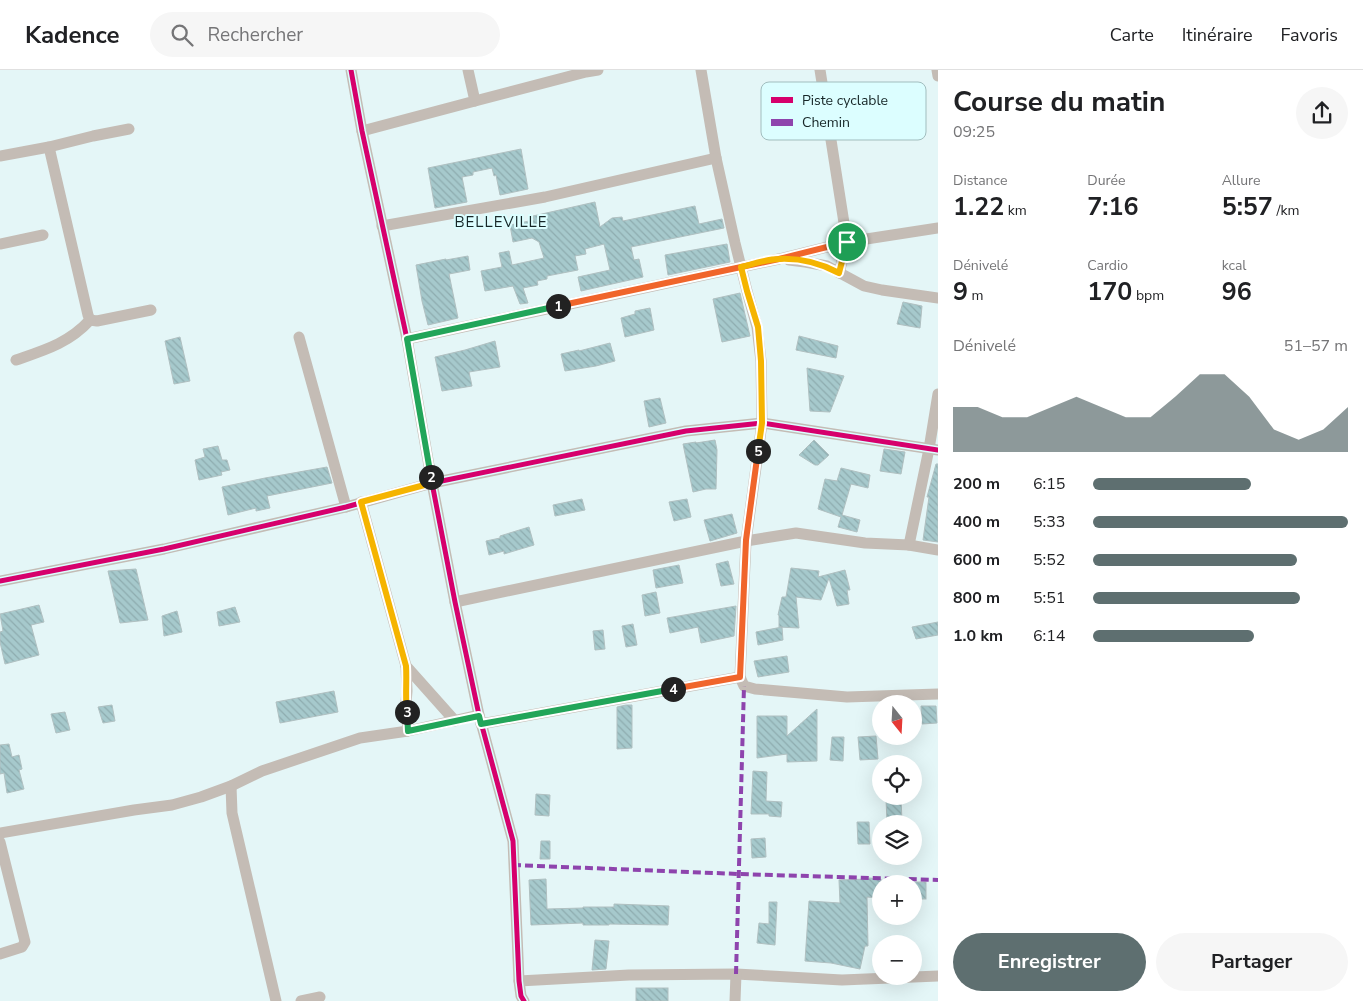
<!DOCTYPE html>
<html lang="fr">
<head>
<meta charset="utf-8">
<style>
  body { margin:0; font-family:"Nunito Sans",sans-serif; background:#f6f6f6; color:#202124; height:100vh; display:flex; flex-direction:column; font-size:19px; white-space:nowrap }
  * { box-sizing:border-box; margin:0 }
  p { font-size:16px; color:#757577 }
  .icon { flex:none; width:28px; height:28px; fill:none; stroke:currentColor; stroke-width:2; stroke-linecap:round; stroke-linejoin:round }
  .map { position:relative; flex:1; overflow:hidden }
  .drawer { display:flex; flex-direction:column; background:#fff; width:425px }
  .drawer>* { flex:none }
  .needle { width:32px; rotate:162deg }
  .controls { position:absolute; left:872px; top:625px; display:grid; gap:10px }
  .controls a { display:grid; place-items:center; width:50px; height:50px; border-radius:50%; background:#fff; box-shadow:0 5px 20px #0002; font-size:25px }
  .pin { position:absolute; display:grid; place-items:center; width:42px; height:42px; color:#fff; margin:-21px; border:2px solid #fff; border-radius:50%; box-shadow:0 1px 5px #0007 }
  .km { position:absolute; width:25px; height:25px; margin:-12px; border-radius:50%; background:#222; color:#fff; font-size:14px; line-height:25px; text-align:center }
  .round { display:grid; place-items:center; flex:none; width:52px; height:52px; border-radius:26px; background:#f6f6f6 }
  .overview { display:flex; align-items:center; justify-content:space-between; height:85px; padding:0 15px }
  h1 { font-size:28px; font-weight:700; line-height:38px }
  .stats { display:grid; grid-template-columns:repeat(3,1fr); gap:8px; height:85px; padding:5px 15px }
  .stats div { display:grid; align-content:center }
  .stats b { font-size:25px; font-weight:700 }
  .stats small { font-size:14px; font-weight:400 }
  .stats p { font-size:14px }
  .chart { height:140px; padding:10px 15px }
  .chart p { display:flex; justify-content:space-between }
  .chart svg { width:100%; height:90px; margin-top:5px; fill:#5e6f70; opacity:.7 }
  .cta { display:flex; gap:10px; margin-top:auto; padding:10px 15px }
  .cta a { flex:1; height:58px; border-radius:30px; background:#5e6f70; color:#fff; font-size:20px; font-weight:700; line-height:58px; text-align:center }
  .cta a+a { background:#f6f6f6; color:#202124 }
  ul { padding:0 15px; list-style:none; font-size:16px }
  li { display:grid; grid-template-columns:80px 60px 1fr; align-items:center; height:38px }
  li i { height:12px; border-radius:6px; background:#5e6f70 }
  header { display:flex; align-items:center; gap:30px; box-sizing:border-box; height:70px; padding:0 25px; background:#fff; border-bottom:1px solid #e0e0e0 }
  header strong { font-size:24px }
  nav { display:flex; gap:28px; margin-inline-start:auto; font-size:18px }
  .search { width:350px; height:45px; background:#f6f6f6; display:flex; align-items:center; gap:12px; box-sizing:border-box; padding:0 18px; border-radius:28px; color:#757577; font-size:19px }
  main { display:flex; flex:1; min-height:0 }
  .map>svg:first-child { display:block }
  .building { fill:url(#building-back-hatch); stroke:#b0c0c1 }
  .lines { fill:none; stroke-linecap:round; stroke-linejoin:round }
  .minor { stroke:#c4bcb5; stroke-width:11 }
  .quiet { stroke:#8e44ad; stroke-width:4; stroke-dasharray:8 4; stroke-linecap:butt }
  .cycleway-casing { stroke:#dcfeff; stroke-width:8 }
  .cycleway { stroke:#d6006c; stroke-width:5 }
  .split-1-casing { stroke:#fff; stroke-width:10 }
  .split-2-casing { stroke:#fff; stroke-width:10 }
  .split-3-casing { stroke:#fff; stroke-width:10 }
  .split-4-casing { stroke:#fff; stroke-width:10 }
  .split-5-casing { stroke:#fff; stroke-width:10 }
  .split-6-casing { stroke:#fff; stroke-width:10 }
  .split-1 { stroke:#f0652b; stroke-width:6 }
  .split-2 { stroke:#22a559; stroke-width:6 }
  .split-3 { stroke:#f5b400; stroke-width:6 }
  .split-4 { stroke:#22a559; stroke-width:6 }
  .split-5 { stroke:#f0652b; stroke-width:6 }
  .split-6 { stroke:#f5b400; stroke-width:6 }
  .labels { text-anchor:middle; stroke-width:4; stroke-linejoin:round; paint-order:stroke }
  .neighbourhood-label { font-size:15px; letter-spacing:1px; fill:#162627; stroke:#dcfeff }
  .key { fill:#dcfeff; stroke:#a1bdbe; stroke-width:1 }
  .key-label { font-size:14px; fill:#162627 }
</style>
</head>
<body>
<header>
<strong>Kadence</strong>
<div class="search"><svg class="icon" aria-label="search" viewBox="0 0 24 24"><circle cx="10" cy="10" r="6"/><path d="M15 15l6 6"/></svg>Rechercher</div>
<nav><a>Carte</a><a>Itinéraire</a><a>Favoris</a></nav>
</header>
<main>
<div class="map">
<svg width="938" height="931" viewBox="0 0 938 931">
  <defs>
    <pattern id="building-back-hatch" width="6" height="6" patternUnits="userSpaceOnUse" patternTransform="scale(1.25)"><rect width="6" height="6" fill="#a6c9cc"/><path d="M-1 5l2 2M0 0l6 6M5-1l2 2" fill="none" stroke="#8eacaf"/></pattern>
  </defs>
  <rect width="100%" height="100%" fill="#e4f6f7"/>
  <g class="building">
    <polygon points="521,79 528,119 500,125 496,105 494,106 492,98 473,102 473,105 462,107 467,132 435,138 428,98"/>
    <polygon points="595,132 600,157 612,148 622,147 623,151 695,136 699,154 722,149 724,158 631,177 634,190 639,189 643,207 581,221 578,207 610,200 604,174 585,179 586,184 575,186 578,200 547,206 547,209 537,211 538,215 523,218 528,233 520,234 513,216 485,221 481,201 502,197 499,183 509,181 512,195 544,188 539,172 532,168 513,172 510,155 534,150 533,146"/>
    <polygon points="727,174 730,192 668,205 665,185"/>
    <polygon points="468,186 470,200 449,204 458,248 428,255 422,231 416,195 446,189 446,190"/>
    <polygon points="740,223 750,266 722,272 713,229"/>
    <polygon points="903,232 922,236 920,258 897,254"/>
    <polygon points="650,238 654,260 625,267 621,248 635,244 635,241"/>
    <polygon points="799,266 838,276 836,288 796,280"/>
    <polygon points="180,267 190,311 174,314 165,271"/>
    <polygon points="495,271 500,297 469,302 472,316 442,321 435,287 465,280"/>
    <polygon points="610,273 615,291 596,296 565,301 561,284 579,280 579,281"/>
    <polygon points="807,298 844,306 830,342 810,341"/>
    <polygon points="660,328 666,353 649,357 644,331"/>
    <polygon points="715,370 717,380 716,419 706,419 693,422 683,374 696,372 696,373"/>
    <polygon points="814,370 829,385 818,395 815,395 799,385"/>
    <polygon points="218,376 222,390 227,390 230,400 221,402 222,405 199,410 195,390 205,387 203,379"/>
    <polygon points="884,379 905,382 901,404 880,401"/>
    <polygon points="936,394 938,394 938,472 923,470 929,427 927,427"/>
    <polygon points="327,397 332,413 267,426 270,438 256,441 256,438 228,445 222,417 265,408"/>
    <polygon points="841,398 870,405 868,418 851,414 842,445 860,450 857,462 838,457 841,447 818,439 825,409 837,411"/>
    <polygon points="582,429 585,440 555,446 553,435"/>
    <polygon points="687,429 691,447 674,451 669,432"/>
    <polygon points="732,444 737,463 710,471 704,450"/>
    <polygon points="529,457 534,475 504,484 504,481 489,485 486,471 500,468 500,466"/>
    <polygon points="728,491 734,514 721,516 716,494"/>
    <polygon points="679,495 683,513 656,518 653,500"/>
    <polygon points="791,498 819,501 818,507 845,500 850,520 847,520 849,534 837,536 829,508 821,530 796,527 799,558 779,557 779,545 778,545 782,527 786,527"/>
    <polygon points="136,499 148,550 120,553 108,501"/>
    <polygon points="656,522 660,543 645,546 642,525"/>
    <polygon points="39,535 44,552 31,555 39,585 5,594 0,572 0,562 3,561 0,544"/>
    <polygon points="736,536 734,566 701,573 698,557 670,563 667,548"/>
    <polygon points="235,537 240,552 219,556 217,542"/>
    <polygon points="177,541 182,562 164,566 162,546"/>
    <polygon points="938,552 938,565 916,569 912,557"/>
    <polygon points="633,554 637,575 626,577 622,556"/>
    <polygon points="782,557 783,570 758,575 756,562"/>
    <polygon points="603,560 605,579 595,580 593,561"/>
    <polygon points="787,586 789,602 758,607 754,591"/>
    <polygon points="334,621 338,642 280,653 276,632"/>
    <polygon points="112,635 115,651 103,653 98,637"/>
    <polygon points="626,635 632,635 632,678 617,679 617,637"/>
    <polygon points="921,636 936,636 937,653 922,654"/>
    <polygon points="817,639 817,691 787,692 787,684 757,688 757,646 787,646 787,666"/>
    <polygon points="65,642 70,660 56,663 51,644"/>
    <polygon points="876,666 878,689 860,690 858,667"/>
    <polygon points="832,667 844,667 843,691 830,690"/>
    <polygon points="9,674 12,687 19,685 22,699 19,700 24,719 7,723 4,703 0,704 0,675"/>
    <polygon points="753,701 767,702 766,731 782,732 781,747 769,746 769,744 751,744"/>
    <polygon points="536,724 550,725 549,746 535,745"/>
    <polygon points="901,728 902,751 887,752 886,729"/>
    <polygon points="857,752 869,752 870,774 858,774"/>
    <polygon points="765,768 766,787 752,788 751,769"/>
    <polygon points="541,771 550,771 550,789 540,789"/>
    <polygon points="869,808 881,809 881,828 867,827 868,876 865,876 860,899 831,893 805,891 809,831 840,833 839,810 869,809"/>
    <polygon points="546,809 547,839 583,838 583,837 614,837 614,834 669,836 668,855 609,854 609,855 583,855 583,853 531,855 529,810"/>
    <rect x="914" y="812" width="12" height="17"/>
    <polygon points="769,832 777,832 775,875 757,873 759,853 769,854"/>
    <polygon points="595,870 609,871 606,899 592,900"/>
    <rect x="636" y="918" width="32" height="13"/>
  </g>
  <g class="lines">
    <g class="minor">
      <polyline points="351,0 362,61 407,269 432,413 455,532 479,645 513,771 519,911 521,926 524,931"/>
      <polyline points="701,0 716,88 735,173 747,221 757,257 761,291 762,353 746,471 740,607 744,616 755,619 847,627 938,624"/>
      <polyline points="820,0 847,172 839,203"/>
      <polyline points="937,0 938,6"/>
      <polyline points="475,31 586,2 598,0"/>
      <polyline points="362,61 475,31 468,0"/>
      <polyline points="49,77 88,245 90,250 97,251 151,240"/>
      <polyline points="0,86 49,77 93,66 129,59"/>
      <polyline points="382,156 545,127 716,88"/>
      <polyline points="0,174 43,165"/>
      <polyline points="789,190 805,192 827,196 864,216 882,220 938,228"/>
      <polyline points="299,267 346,437"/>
      <polyline points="407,269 779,189 847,172 938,158"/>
      <path d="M 16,290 C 45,280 69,273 90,250"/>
      <polyline points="938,324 929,379 909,475 938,480"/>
      <polyline points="361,432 406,596 455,651"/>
      <polyline points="0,511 164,479 346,437 432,413 686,361 762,353 938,380"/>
      <polyline points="455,532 746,471 796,463 865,473 909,475"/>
      <polyline points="406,596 407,621 406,633 408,661"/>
      <polyline points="481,654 740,607"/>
      <polyline points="231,716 232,743 276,931"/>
      <polyline points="0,763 134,740 172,735 201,727 231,716 262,701 360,668 408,661 479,645"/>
      <polyline points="0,772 25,872 22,877 0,884"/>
      <polyline points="519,911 629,905 736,904 842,910 938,906"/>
      <polyline points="301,931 320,927"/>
      <polyline points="735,931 736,904"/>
    </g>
    <g class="quiet">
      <polyline points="513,795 739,804 938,810"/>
      <polyline points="736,904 744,616"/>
    </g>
    <defs>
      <g id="cycleway">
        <polyline points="351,0 362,61 407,269 432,413 455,532 479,645 513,771 519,911 521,926 524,931"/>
        <polyline points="0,511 164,479 346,437 432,413 686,361 762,353 938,380"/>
      </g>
    </defs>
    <use href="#cycleway" class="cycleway-casing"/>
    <use href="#cycleway" class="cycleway"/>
  </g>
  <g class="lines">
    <defs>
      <polyline id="split-1" points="558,236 779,189 847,172"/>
      <polyline id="split-2" points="431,407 407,269 558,236"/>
      <path id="split-3" d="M 407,642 C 405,628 407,611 406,596 L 361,432 L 432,413 L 431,407"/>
      <polyline id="split-4" points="407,642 408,661 479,646 481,654 673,619"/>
      <polyline id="split-5" points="673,619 740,607 746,470 758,381"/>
      <path id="split-6" d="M 758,381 L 762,353 L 761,291 L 758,257 L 747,221 L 741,197 C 753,194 767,189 779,189 C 800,188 822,194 839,203 L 847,172"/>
    </defs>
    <use href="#split-1" class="split-1-casing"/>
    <use href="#split-2" class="split-2-casing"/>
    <use href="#split-3" class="split-3-casing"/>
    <use href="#split-4" class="split-4-casing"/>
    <use href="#split-5" class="split-5-casing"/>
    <use href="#split-6" class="split-6-casing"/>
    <use href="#split-1" class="split-1"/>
    <use href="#split-2" class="split-2"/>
    <use href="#split-3" class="split-3"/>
    <use href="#split-4" class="split-4"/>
    <use href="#split-5" class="split-5"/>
    <use href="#split-6" class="split-6"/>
  </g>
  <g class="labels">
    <g class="neighbourhood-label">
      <text x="501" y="157">BELLEVILLE</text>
    </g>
  </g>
  <rect x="761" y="12" width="165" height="58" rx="8" class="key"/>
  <rect x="771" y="27" width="22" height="6" fill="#d6006c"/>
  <rect x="771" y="49" width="22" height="7" fill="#8e44ad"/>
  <g class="key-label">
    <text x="802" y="35">Piste cyclable</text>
    <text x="802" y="57">Chemin</text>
  </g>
</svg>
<div class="controls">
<a><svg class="needle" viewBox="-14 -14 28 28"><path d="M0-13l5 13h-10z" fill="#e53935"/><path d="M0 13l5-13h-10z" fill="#757577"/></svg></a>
<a><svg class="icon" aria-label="locate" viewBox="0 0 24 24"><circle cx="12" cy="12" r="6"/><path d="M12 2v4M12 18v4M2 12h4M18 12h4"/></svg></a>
<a><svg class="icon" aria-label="layers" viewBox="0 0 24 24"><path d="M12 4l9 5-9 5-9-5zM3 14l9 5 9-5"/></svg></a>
<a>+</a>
<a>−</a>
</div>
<div class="pin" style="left:847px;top:172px;background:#1e9e55"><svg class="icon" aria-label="arrive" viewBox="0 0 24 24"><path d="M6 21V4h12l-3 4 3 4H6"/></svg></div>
<b class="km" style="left:558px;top:236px">1</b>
<b class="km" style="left:431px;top:407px">2</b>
<b class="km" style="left:407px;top:642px">3</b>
<b class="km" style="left:673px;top:619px">4</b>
<b class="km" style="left:758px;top:381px">5</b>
</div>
<section class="drawer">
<div class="overview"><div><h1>Course du matin</h1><p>09:25</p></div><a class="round"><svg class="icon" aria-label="share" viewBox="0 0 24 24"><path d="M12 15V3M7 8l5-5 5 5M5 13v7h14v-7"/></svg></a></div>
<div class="stats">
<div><p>Distance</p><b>1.22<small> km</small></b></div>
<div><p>Durée</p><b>7:16</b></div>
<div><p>Allure</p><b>5:57<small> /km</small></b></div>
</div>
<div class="stats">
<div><p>Dénivelé</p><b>9<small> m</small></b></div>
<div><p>Cardio</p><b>170<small> bpm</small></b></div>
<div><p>kcal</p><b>96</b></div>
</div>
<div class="chart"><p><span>Dénivelé</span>51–57 m</p>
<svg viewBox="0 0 160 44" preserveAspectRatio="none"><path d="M0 44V22L10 22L20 27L30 27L40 22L50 17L60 22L70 27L80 27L90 17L100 6L110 6L120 17L130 33L140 38L150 33L160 22V44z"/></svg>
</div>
<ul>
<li><b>200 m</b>6:15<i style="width:62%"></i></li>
<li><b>400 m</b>5:33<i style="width:100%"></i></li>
<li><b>600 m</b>5:52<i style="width:80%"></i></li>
<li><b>800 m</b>5:51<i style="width:81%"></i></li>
<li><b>1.0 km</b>6:14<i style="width:63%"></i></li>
</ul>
<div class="cta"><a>Enregistrer</a><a>Partager</a></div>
</section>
</main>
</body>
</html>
